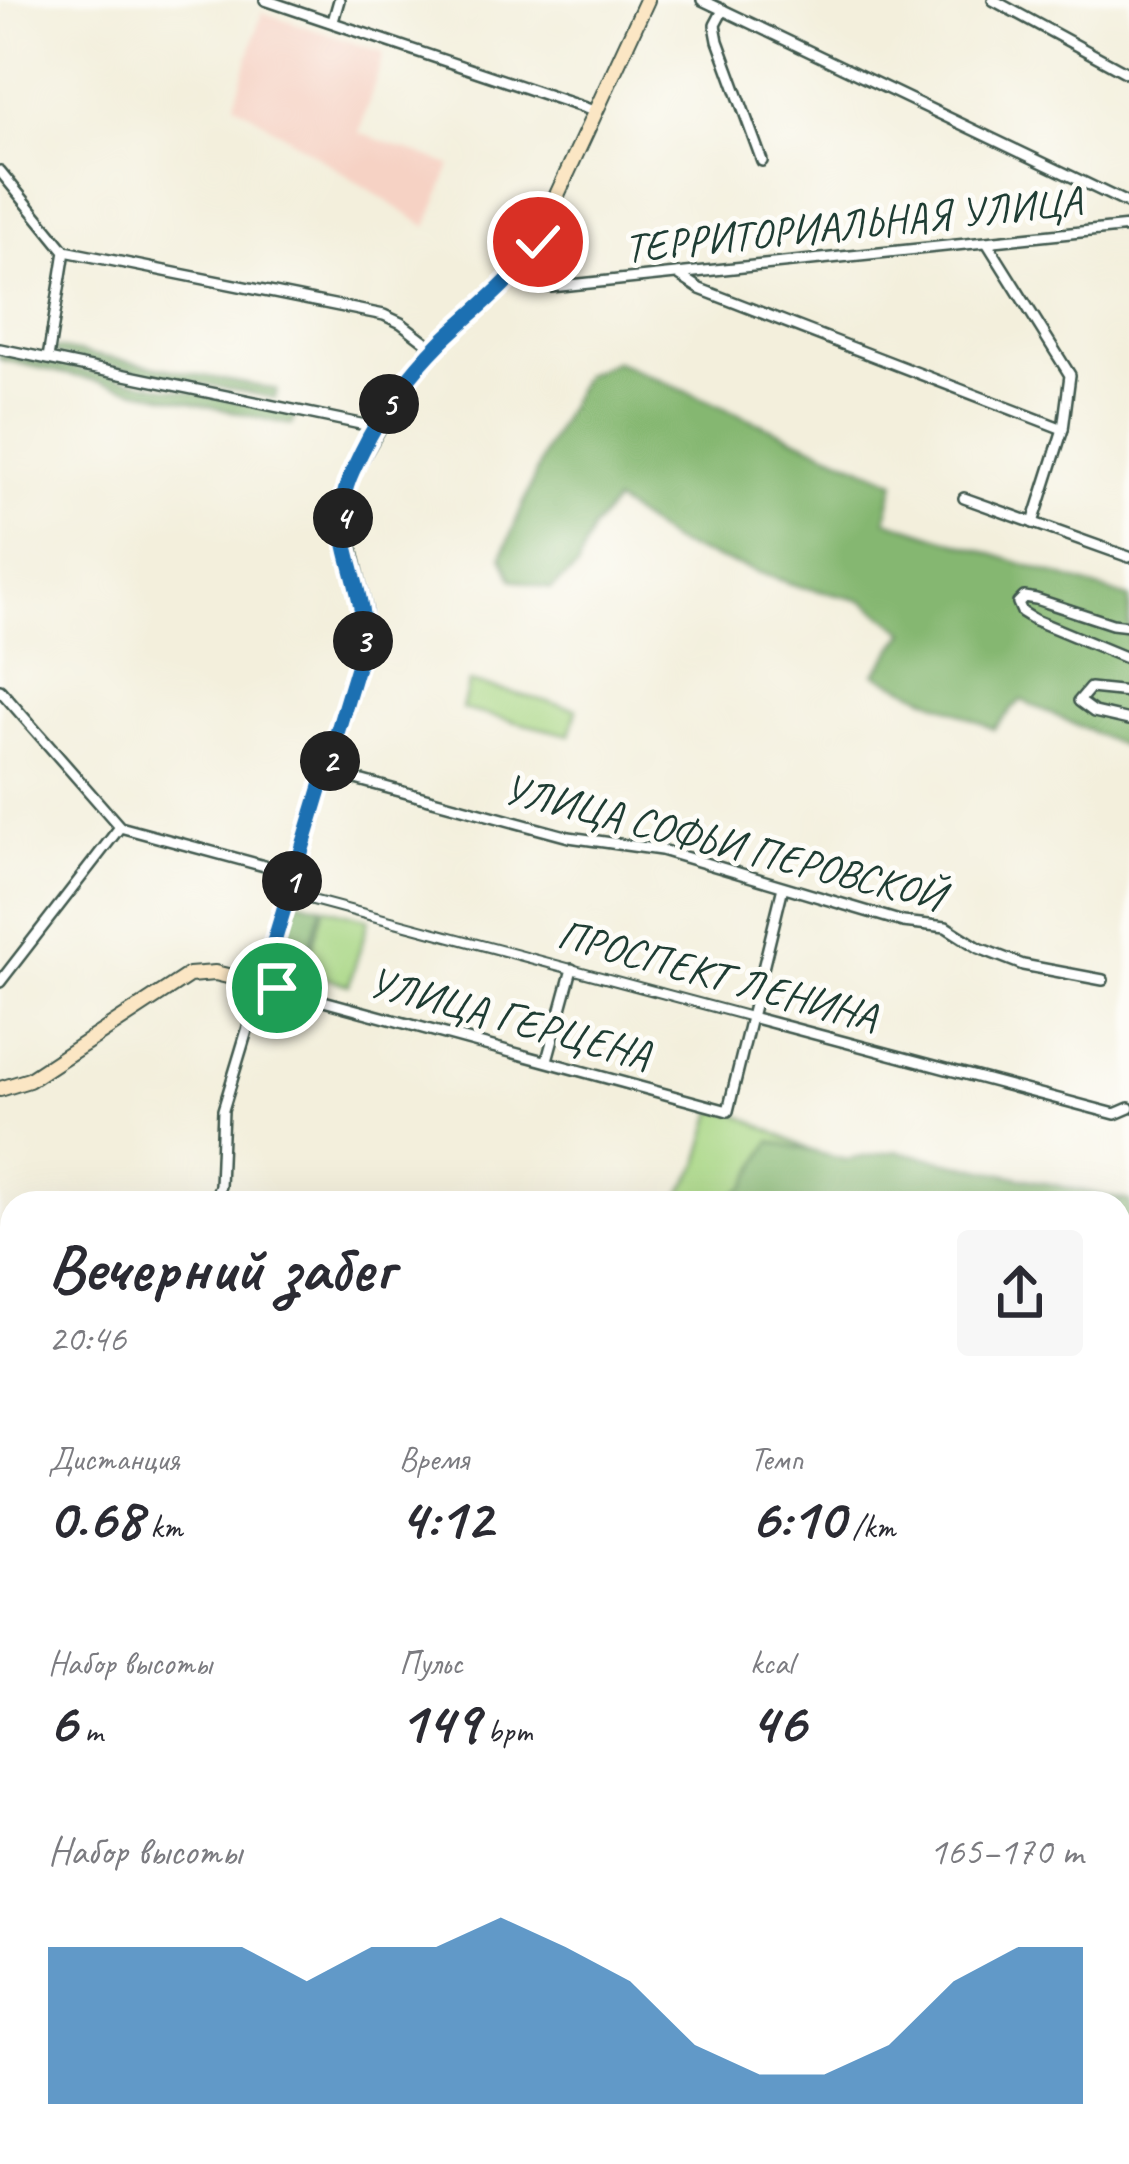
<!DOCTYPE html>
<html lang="ru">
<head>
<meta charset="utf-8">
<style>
  body { margin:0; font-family:Caveat,sans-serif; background:#f7f7f7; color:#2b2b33; height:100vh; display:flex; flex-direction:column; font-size:45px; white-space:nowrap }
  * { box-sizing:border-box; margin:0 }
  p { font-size:39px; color:#7c7c81 }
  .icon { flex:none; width:66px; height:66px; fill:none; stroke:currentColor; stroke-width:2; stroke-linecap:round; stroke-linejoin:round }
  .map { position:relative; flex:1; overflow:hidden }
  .sheet { position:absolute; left:0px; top:1191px; width:1131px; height:975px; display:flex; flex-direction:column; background:#fff; border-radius:36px 36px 0 0; box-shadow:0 12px 48px #0002 }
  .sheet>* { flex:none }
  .pin { position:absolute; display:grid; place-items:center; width:102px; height:102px; color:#fff; margin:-51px; border:6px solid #fff; border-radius:50%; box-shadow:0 3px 12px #0007 }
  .km { position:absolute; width:60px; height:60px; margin:-30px; border-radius:50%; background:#222; color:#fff; font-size:33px; line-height:60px; text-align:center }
  .round { display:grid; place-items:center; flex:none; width:126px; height:126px; border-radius:12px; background:#f7f7f7 }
  .headline { display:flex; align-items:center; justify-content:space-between; height:204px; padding:0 48px }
  h1 { font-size:66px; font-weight:700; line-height:90px }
  .stats { display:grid; grid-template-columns:repeat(3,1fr); gap:18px; height:204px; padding:12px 48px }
  .stats div { display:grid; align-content:center }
  .stats b { font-size:60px; font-weight:700 }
  .stats small { font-size:33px; font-weight:400 }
  .stats p { font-size:33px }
  .chart { height:336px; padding:24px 48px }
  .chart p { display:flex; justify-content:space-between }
  .chart svg { width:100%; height:216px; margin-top:12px; fill:#1f6fb2; opacity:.7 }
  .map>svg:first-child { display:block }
  .built { fill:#f6d2c4 }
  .green { fill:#a7d683; stroke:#638a5c; stroke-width:3 }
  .forest { fill:#85b771; stroke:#527a52; stroke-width:3 }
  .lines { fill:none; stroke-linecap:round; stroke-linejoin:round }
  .pedestrian-casing { stroke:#3f584d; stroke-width:12 }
  .minor-casing { stroke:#3f584d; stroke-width:14 }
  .secondary-casing { stroke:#3f584d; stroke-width:18 }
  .pedestrian { stroke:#fff; stroke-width:8 }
  .minor { stroke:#fff; stroke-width:9 }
  .secondary { stroke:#fbe6c4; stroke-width:14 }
  .route-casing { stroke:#fff; stroke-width:24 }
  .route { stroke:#1f6fb2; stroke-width:15 }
  .labels { text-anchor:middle; stroke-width:10; stroke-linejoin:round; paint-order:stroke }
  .street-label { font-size:42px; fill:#1f3d34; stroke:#fdfcf7 }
</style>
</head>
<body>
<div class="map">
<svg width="1129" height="2164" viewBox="0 0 1129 2164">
  <rect width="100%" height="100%" fill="#fdfcf7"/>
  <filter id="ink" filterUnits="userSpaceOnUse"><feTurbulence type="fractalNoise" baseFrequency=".00833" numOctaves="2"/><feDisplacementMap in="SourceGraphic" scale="24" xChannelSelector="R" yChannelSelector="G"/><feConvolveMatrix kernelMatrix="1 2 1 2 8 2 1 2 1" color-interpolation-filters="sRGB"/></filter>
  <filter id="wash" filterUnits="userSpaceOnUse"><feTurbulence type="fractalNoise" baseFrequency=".004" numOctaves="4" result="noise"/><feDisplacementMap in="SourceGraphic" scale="48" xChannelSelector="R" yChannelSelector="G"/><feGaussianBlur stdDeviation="2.7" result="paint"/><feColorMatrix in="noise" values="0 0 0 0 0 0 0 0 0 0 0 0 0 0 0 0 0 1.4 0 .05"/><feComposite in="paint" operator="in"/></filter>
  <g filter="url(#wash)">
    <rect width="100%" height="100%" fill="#f3efdc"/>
    <polygon class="built" points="262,12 384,53 359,133 451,165 427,227 235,103"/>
    <g class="green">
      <polygon points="469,682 577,709 570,735 462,709"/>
      <polygon points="324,907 369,919 349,985 305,972"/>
      <polygon points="714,1111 737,1114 868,1179 1111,1203 675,1203 699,1164"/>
      <polygon points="1119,1218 1129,1221 1129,2164 279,2164 248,2154 1119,2154"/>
      <polygon points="12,1708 12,2154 203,2154 173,2164 0,2164 0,1721"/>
    </g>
    <g class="forest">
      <polygon points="56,348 277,390 275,398 55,354"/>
      <polygon points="0,354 295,414 292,425 0,359"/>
      <polygon points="615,361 895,481 886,520 1129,598 1129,749 1021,700 994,729 875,674 906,632 864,601 798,586 675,544 615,502 592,529 577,568 551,589 512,579 502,556 545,451 583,376"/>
      <polygon points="298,900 322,906 299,981 278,976 276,971"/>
      <polygon points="771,1141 846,1160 897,1151 1129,1201 1129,1393 1119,1382 1119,1203 722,1203 745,1187"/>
      <polygon points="1129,1423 1129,1674 1119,1673 1119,1445"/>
      <polygon points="743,2154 892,2154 891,2164 742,2164"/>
    </g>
  </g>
  <g filter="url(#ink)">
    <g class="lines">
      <defs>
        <polyline id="pedestrian" points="290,894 751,1017"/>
        <g id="minor">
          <polyline points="265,0 597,112"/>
          <polyline points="702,0 1129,204"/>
          <polyline points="993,0 1129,74"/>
          <polyline points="723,10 715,25 718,41 762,161"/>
          <polyline points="333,21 339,0"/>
          <polyline points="0,171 65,251 384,315 401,323 435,349"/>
          <polyline points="988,244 1070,375 1063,429 1033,523"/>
          <polyline points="515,273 529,283 551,287 1129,227"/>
          <polyline points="680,276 700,289 1063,429"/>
          <polyline points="0,349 375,427"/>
          <polyline points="48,358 65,251"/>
          <polyline points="964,498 1129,557"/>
          <polyline points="1129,626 1112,624 1036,599 1024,597 1018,603 1022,612 1035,620 1129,659"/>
          <polyline points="0,690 120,827 294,874"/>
          <polyline points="1129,692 1090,688 1079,701 1094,712 1129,720"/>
          <polyline points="326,771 569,837 661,850 903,922 946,927 979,948 1023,965 1103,980"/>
          <polyline points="0,982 120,827"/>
          <polyline points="751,1017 1115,1114 1129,1108"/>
          <polyline points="547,1060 572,969"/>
          <polyline points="216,1196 220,1186 223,1110 261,984 728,1111 783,887"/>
          <polyline points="216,1196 230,1202 249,1203"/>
          <polyline points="0,1252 12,1243"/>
          <polyline points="0,1358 12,1359"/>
        </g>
        <polyline id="secondary" points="0,1089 29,1080 189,975 215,973 261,984 363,647 364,609 342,511 351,475 403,385 441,341 526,262 647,0"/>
      </defs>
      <use href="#pedestrian" class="pedestrian-casing"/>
      <use href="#minor" class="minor-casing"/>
      <use href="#secondary" class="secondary-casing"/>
      <use href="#pedestrian" class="pedestrian"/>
      <use href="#minor" class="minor"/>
      <use href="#secondary" class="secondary"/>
    </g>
  </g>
  <g class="lines" filter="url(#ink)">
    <defs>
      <path id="route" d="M 277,988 L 261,985 L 363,647 C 368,593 337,549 343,503 C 345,484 354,468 362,451 C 382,410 410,373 442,341 C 475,309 514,281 538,242"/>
    </defs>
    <use href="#route" class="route-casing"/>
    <use href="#route" class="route"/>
  </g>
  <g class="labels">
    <g class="street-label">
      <text transform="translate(853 223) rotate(-6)" y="15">ТЕРРИТОРИАЛЬНАЯ УЛИЦА</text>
      <text transform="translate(724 841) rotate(14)" y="15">УЛИЦА СОФЬИ ПЕРОВСКОЙ</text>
      <text transform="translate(718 974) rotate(15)" y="15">ПРОСПЕКТ ЛЕНИНА</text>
      <text transform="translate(510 1017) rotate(15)" y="15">УЛИЦА ГЕРЦЕНА</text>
    </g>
  </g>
</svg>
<div class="pin" style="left:277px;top:988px;background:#1e9e55"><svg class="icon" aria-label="arrive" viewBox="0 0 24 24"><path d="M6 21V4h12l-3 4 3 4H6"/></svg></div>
<div class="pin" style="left:538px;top:242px;background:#d93025"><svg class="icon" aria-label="check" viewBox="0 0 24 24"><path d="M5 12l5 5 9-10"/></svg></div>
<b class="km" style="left:292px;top:881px">1</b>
<b class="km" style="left:330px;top:761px">2</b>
<b class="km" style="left:363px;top:641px">3</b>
<b class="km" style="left:343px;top:518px">4</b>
<b class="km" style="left:389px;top:404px">5</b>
<section class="sheet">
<div class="headline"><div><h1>Вечерний забег</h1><p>20:46</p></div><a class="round"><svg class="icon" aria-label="share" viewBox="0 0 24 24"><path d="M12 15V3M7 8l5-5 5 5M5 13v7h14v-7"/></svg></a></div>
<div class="stats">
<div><p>Дистанция</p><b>0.68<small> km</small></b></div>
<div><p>Время</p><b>4:12</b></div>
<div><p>Темп</p><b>6:10<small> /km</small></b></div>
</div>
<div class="stats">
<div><p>Набор высоты</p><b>6<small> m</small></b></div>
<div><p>Пульс</p><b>149<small> bpm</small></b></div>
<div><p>kcal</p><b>46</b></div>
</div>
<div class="chart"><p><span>Набор высоты</span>165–170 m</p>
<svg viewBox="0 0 160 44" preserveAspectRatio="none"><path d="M0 44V12L10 12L20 12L30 12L40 19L50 12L60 12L70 6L80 12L90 19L100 32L110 38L120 38L130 32L140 19L150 12L160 12V44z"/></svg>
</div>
</section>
</div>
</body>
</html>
